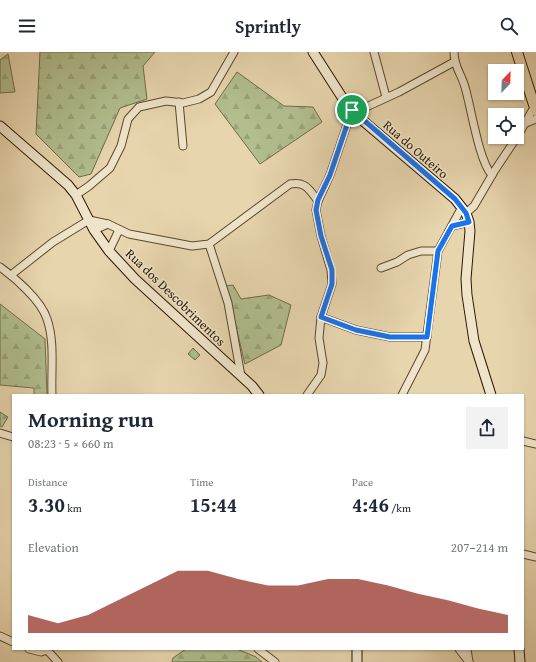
<!DOCTYPE html>
<html lang="en">
<head>
<meta charset="utf-8">
<style>
  body { margin:0; font-family:"Gentium Book Plus",serif; background:#f2f2f3; color:#1f2937; height:100vh; display:flex; flex-direction:column; font-size:15px; white-space:nowrap }
  * { box-sizing:border-box; margin:0 }
  p { font-size:13px; color:#747a83 }
  .icon { flex:none; width:22px; height:22px; fill:none; stroke:currentColor; stroke-width:2; stroke-linecap:round; stroke-linejoin:round }
  .map { position:relative; flex:1; overflow:hidden }
  .side { position:absolute; left:12px; top:342px; width:512px; height:256px; display:flex; flex-direction:column; background:#fff; border-radius:0px; box-shadow:0 1px 3px #0004 }
  .side>* { flex:none }
  .needle { width:26px; rotate:23deg }
  .controls { position:absolute; left:488px; top:12px; display:grid; gap:8px }
  .controls a { display:grid; place-items:center; width:36px; height:36px; border-radius:0px; background:#fff; box-shadow:0 1px 3px #0004; font-size:20px }
  .pin { position:absolute; display:grid; place-items:center; width:34px; height:34px; color:#fff; margin:-17px; border:2px solid #fff; border-radius:50%; box-shadow:0 1px 4px #0007 }
  .round { display:grid; place-items:center; flex:none; width:42px; height:42px; border-radius:0px; background:#f2f2f3 }
  .summary { display:flex; align-items:center; justify-content:space-between; height:68px; padding:0 16px }
  h1 { font-size:22px; font-weight:600; line-height:30px }
  .stats { display:grid; grid-template-columns:repeat(3,1fr); gap:6px; height:68px; padding:4px 16px }
  .stats div { display:grid; align-content:center }
  .stats b { font-size:20px; font-weight:600 }
  .stats small { font-size:11px; font-weight:400 }
  .stats p { font-size:11px }
  .chart { height:112px; padding:8px 16px }
  .chart p { display:flex; justify-content:space-between }
  .chart svg { width:100%; height:72px; margin-top:4px; fill:#8f2418; opacity:.7 }
  header { display:flex; justify-content:space-between; align-items:center; height:52px; padding:0 16px; background:#fff; font-size:18px; font-weight:600 }
  .map>svg:first-child { display:block }
  .forest { fill:url(#forest-firs); stroke:#706c47 }
  .park { fill:url(#park-dots); stroke:#706c47 }
  .lines { fill:none; stroke-linecap:round; stroke-linejoin:round }
  .street-casing { stroke:#5c482c; stroke-width:9 }
  .secondary-casing { stroke:#2e1900; stroke-width:11 }
  .primary-casing { stroke:#2e1900; stroke-width:12 }
  .street { stroke:#efe4ca; stroke-width:7 }
  .secondary { stroke:#efe4ca; stroke-width:9 }
  .primary { stroke:#e7d5ae; stroke-width:10 }
  .route-casing { stroke:#fff; stroke-width:8 }
  .route { stroke:#1a73e8; stroke-width:5 }
  .labels { text-anchor:middle; stroke-width:3; stroke-linejoin:round; paint-order:stroke }
  .street-label { font-size:13px; fill:#2e1900; stroke:#efe4ca }
</style>
</head>
<body>
<header><svg class="icon" aria-label="menu" viewBox="0 0 24 24"><path d="M4 6h16M4 12h16M4 18h16"/></svg>Sprintly<svg class="icon" aria-label="search" viewBox="0 0 24 24"><circle cx="10" cy="10" r="6"/><path d="M15 15l6 6"/></svg></header>
<div class="map">
<svg width="536" height="610" viewBox="0 0 536 610">
  <defs>
    <pattern id="forest-firs" width="22" height="20" patternUnits="userSpaceOnUse"><rect width="22" height="20" fill="#b1be8e"/><path d="M5 1l3.5 6h-7zM16 11l3.5 6h-7z" fill="#99a379"/></pattern>
    <pattern id="park-dots" width="8" height="8" patternUnits="userSpaceOnUse"><rect width="8" height="8" fill="#b1be8e"/><path d="M2 2h.1M6 6h.1" fill="none" stroke="#99a379" stroke-width="1.8" stroke-linecap="round"/></pattern>
  </defs>
  <rect width="100%" height="100%" fill="#e7d5ae"/>
  <filter id="stains"><feTurbulence type="fractalNoise" baseFrequency=".005" numOctaves="4"/><feColorMatrix values="0 0 0 0 .2 0 0 0 0 .09 0 0 0 0 .02 0 0 0 .5 -.17"/></filter>
  <radialGradient id="worn" r=".72"><stop offset=".6" stop-color="#630" stop-opacity="0"/><stop offset="1" stop-color="#630" stop-opacity=".3"/></radialGradient>
  <g class="forest">
    <polygon points="40,0 155,0 143,14 147,47 120,56 91,122 79,125 36,82"/>
    <polygon points="8,2 15,40 0,41 0,8"/>
    <polygon points="237,20 284,54 313,55 322,70 260,112 215,52"/>
    <polygon points="233,233 241,247 269,243 291,253 281,293 245,312 226,234"/>
    <polygon points="0,252 45,287 47,343 34,343 34,336 0,333"/>
    <polygon points="0,360 8,365 2,375 0,374"/>
    <polygon points="186,597 237,597 256,605 262,610 172,610 173,606"/>
  </g>
  <polygon class="park" points="193,296 200,303 195,308 188,302"/>
  <g class="lines">
    <defs>
      <g id="street">
        <polyline points="374,0 386,45"/>
        <path d="M 454,0 C 454,15 461,21 465,35 C 471,55 479,110 492,123"/>
        <polyline points="179,50 183,94"/>
        <polyline points="364,56 399,40 454,10"/>
        <polyline points="526,71 536,67"/>
        <polyline points="517,85 536,52"/>
        <polyline points="76,143 89,134 110,116 121,94 128,67 139,55 166,49 183,51 199,47 211,40 234,0"/>
        <polyline points="466,161 474,154 495,118 517,85"/>
        <polyline points="452,174 469,170"/>
        <path d="M 94,178 L 108,172 L 129,182 L 192,194 L 209,192 L 290,132 C 305,129 309,137 318,149"/>
        <polyline points="209,192 228,251 241,324"/>
        <polyline points="109,199 119,178"/>
        <path d="M 0,215 C 15,226 41,248 47,267 C 55,290 51,318 52,343"/>
        <polyline points="381,216 397,210 408,203 421,199 438,199"/>
        <polyline points="11,223 53,190 89,168 108,172"/>
        <polyline points="321,265 356,278 390,285 427,285"/>
        <polyline points="307,343 321,323 323,311 319,286 321,265 332,232 331,218 321,184 316,158 318,149 330,123 352,58"/>
        <polyline points="402,343 425,298 438,199 462,155"/>
        <polyline points="0,381 13,385"/>
        <polyline points="523,389 536,392"/>
        <polyline points="523,502 536,505"/>
        <polyline points="0,584 13,590"/>
        <polyline points="29,597 41,600 47,598"/>
        <polyline points="258,597 275,610"/>
        <polyline points="459,597 469,610"/>
        <polyline points="467,597 469,610"/>
        <polyline points="47,598 58,610"/>
      </g>
      <g id="secondary">
        <polyline points="313,0 347,53 355,62 455,147 466,161 469,170 470,179 466,227 467,243 474,289 491,343"/>
        <polyline points="0,74 68,133 76,143 94,178 109,199 135,227 252,334 259,343"/>
        <polyline points="357,597 357,610"/>
        <polyline points="519,597 520,610"/>
      </g>
      <polyline id="primary" points="517,0 536,59"/>
    </defs>
    <use href="#street" class="street-casing"/>
    <use href="#secondary" class="secondary-casing"/>
    <use href="#primary" class="primary-casing"/>
    <use href="#street" class="street"/>
    <use href="#secondary" class="secondary"/>
    <use href="#primary" class="primary"/>
  </g>
  <g class="lines">
    <defs>
      <polygon id="route" points="352,58 455,147 466,161 469,170 452,174 438,199 427,285 390,285 356,278 321,265 332,232 332,218 321,184 316,158 318,148 330,123"/>
    </defs>
    <use href="#route" class="route-casing"/>
    <use href="#route" class="route"/>
  </g>
  <g class="labels">
    <g class="street-label">
      <text transform="translate(416 97) rotate(41)" y="5">Rua do Outeiro</text>
      <text transform="translate(176 245) rotate(44)" y="5">Rua dos Descobrimentos</text>
    </g>
  </g>
  <rect width="100%" height="100%" filter="url(#stains)"/>
  <rect width="100%" height="100%" fill="url(#worn)"/>
</svg>
<div class="controls">
<a><svg class="needle" viewBox="-14 -14 28 28"><path d="M0-13l5 13h-10z" fill="#e53935"/><path d="M0 13l5-13h-10z" fill="#747a83"/></svg></a>
<a><svg class="icon" aria-label="locate" viewBox="0 0 24 24"><circle cx="12" cy="12" r="6"/><path d="M12 2v4M12 18v4M2 12h4M18 12h4"/></svg></a>
</div>
<div class="pin" style="left:352px;top:58px;background:#1e9e55"><svg class="icon" aria-label="arrive" viewBox="0 0 24 24"><path d="M6 21V4h12l-3 4 3 4H6"/></svg></div>
<section class="side">
<div class="summary"><div><h1>Morning run</h1><p>08:23 · 5 × 660 m</p></div><a class="round"><svg class="icon" aria-label="share" viewBox="0 0 24 24"><path d="M12 15V3M7 8l5-5 5 5M5 13v7h14v-7"/></svg></a></div>
<div class="stats">
<div><p>Distance</p><b>3.30<small> km</small></b></div>
<div><p>Time</p><b>15:44</b></div>
<div><p>Pace</p><b>4:46<small> /km</small></b></div>
</div>
<div class="chart"><p><span>Elevation</span>207–214 m</p>
<svg viewBox="0 0 160 44" preserveAspectRatio="none"><path d="M0 44V33L10 38L20 33L30 24L40 15L50 6L60 6L70 11L80 15L90 15L100 11L110 11L120 15L130 20L140 24L150 29L160 33V44z"/></svg>
</div>
</section>
</div>
</body>
</html>
